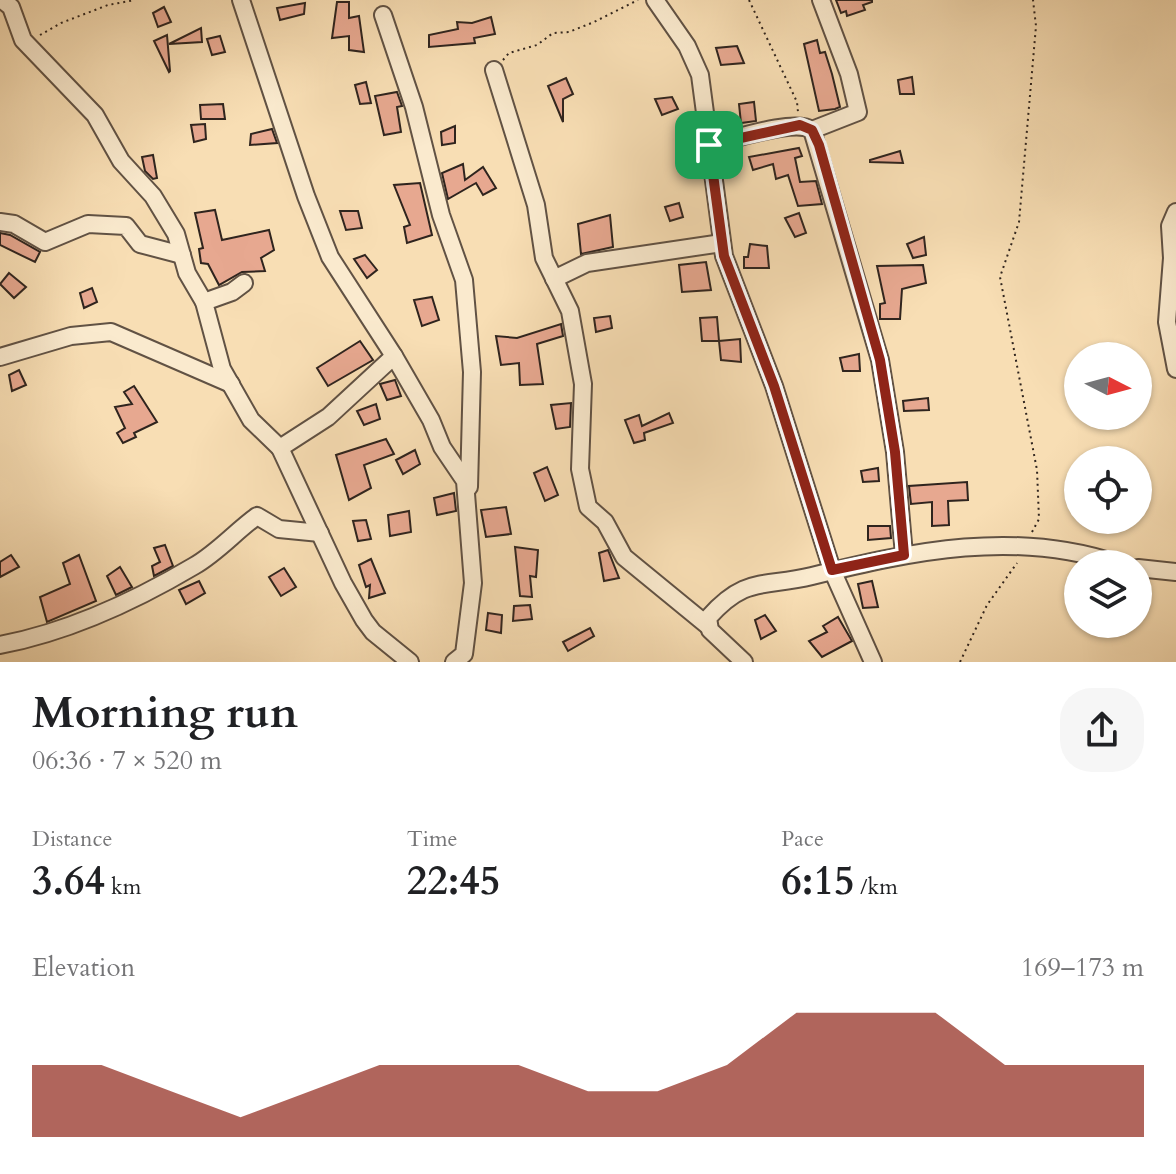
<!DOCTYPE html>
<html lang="en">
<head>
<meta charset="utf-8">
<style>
  body { margin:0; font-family:Cardo,serif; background:#f6f6f6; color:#202124; height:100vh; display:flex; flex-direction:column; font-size:30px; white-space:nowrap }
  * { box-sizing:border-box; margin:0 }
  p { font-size:26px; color:#757577 }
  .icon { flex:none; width:44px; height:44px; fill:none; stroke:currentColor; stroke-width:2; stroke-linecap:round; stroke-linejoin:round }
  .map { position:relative; height:662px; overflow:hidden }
  .side { display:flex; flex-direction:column; background:#fff; flex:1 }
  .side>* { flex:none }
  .needle { width:52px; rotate:96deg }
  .fabs { position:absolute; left:1064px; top:342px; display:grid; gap:16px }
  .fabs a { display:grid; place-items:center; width:88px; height:88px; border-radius:50%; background:#fff; box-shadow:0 2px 6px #0004; font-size:40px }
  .pin { position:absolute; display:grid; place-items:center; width:68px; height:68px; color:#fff; margin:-34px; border-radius:16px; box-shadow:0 4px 12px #0006 }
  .round { display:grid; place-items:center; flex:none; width:84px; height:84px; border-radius:32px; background:#f6f6f6 }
  .head { display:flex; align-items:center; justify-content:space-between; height:136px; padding:0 32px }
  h1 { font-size:44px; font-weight:600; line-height:60px }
  .figures { display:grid; grid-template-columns:repeat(3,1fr); gap:12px; height:136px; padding:8px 32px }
  .figures div { display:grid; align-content:center }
  .figures b { font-size:40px; font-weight:600 }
  .figures small { font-size:22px; font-weight:400 }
  .figures p { font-size:22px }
  .chart { height:224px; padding:16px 32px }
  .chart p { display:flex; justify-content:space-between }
  .chart svg { width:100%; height:144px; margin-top:8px; fill:#8f2418; opacity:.7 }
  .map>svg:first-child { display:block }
  .building { fill:#e7a890; stroke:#2f241e; stroke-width:2 }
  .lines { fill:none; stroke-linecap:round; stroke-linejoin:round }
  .minor-casing { stroke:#615244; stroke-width:20 }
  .path { stroke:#2f241e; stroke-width:2; stroke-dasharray:2 4; stroke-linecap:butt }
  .minor { stroke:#faeace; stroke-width:16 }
  .route-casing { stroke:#fff; stroke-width:16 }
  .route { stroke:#8f2418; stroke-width:10 }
</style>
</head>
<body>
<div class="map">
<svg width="1176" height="662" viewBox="0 0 1176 662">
  <rect width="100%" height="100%" fill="#f8deb4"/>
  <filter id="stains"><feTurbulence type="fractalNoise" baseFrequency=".0025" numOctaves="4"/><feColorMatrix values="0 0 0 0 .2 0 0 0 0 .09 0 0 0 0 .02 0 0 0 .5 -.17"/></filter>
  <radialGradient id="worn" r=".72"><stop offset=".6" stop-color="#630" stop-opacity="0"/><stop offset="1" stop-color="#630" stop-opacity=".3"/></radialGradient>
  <g class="building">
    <polygon points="836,0 872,0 872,2 863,5 865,10 847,16 846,11 841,13"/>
    <polygon points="337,2 349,2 349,18 359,16 364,52 349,50 349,36 332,38"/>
    <polygon points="305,3 304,14 280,20 277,8"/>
    <polygon points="164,7 171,22 158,27 153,13"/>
    <polygon points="491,17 495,34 474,38 475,43 429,47 429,35 458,29 457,22 472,23"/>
    <polygon points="201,28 202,42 169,44"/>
    <polygon points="167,35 170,71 169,72 154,41"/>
    <polygon points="220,36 225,52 212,55 207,39"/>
    <polygon points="817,40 820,53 825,52 832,74 840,107 835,109 819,111 804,44"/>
    <polygon points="737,46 744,63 721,65 716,48"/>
    <polygon points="912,77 914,94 900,94 898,80"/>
    <polygon points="566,78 573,94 563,99 563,122 548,86"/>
    <polygon points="366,82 371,103 360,104 355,85"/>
    <polygon points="397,92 402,106 397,107 401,132 384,135 375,96"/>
    <polygon points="672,97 678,109 662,115 655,99"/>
    <polygon points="754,102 756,121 741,123 739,104"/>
    <polygon points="223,104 225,119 201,119 200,105"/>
    <polygon points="205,124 206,139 194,142 191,125"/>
    <polygon points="455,126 455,143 442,145 441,132"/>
    <polygon points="272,129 277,143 250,145 251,134"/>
    <polygon points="799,148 802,156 795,158 800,182 816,181 822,204 798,206 788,175 776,179 773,164 753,170 749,157"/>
    <polygon points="900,151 903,163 870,162 870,160"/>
    <polygon points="153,155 157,178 153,179 145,171 142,157"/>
    <polygon points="463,164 465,180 483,167 496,188 483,195 476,183 448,199 442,173"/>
    <polygon points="420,183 432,235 407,243 404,227 410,225 394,185"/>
    <polygon points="679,203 683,217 670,221 665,207"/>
    <polygon points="215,210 222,240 269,230 274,250 261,258 265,271 242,272 219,285 208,264 201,263 199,249 203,248 195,213"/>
    <polygon points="340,211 358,211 362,228 346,230"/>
    <polygon points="799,213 806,233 795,237 785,218"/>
    <polygon points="610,215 613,247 581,254 578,224"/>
    <polygon points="0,233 10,235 40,252 35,262 0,245"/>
    <polygon points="924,237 926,255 913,258 907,244"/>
    <polygon points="750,244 767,246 769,268 744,268 744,257 748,257"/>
    <polygon points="365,255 377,270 367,278 354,259"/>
    <polygon points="706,262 711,290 682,292 679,265"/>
    <polygon points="923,265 926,283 902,289 900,319 880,319 880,304 885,303 877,266"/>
    <polygon points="9,273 26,287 14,298 0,284"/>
    <polygon points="92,288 97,302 84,308 80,293"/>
    <polygon points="432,297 439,320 422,326 414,300"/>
    <polygon points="610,316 612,328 596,332 594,318"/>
    <polygon points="717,317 719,341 702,341 700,318"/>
    <polygon points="561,324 563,336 537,344 543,384 520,385 519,363 501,365 496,336 517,338"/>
    <polygon points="740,339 741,362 721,360 719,341"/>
    <polygon points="360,341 373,360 328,386 317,368"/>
    <polygon points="859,354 860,371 843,371 840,358"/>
    <polygon points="19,370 26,385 12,391 9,375"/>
    <polygon points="395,380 401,396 387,400 380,384"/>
    <polygon points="134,386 157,422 134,433 136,437 123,443 117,433 125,428 115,407 132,404 124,392"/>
    <polygon points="928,398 929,410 904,411 903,401"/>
    <polygon points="571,403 570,427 556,429 551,405"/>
    <polygon points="376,404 380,419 364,425 357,411"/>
    <polygon points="669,413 673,423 644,433 645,440 634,443 625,420 639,415 642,426"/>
    <polygon points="386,439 394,454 364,465 371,488 349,500 336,455"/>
    <polygon points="415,450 420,464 403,474 396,460"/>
    <polygon points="547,467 558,495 545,501 534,473"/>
    <polygon points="878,468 879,481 863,482 861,471"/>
    <polygon points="967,482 968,500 948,501 949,525 932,526 932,502 911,504 909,486"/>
    <polygon points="454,493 456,511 437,515 434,498"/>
    <polygon points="506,507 511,534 486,537 481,510"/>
    <polygon points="409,511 411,532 390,536 388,515"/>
    <polygon points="366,520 371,539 358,541 353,521"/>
    <polygon points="868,526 890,526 891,538 868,540"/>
    <polygon points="165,545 173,566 154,576 152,566 160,562 154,548"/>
    <polygon points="515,547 538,550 536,577 530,576 532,597 520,596"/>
    <polygon points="608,550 619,578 604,581 599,553"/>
    <polygon points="11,555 19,567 0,577 0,562"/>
    <polygon points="79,555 96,601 47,622 40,597 70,584 63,563"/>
    <polygon points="371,559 385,593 369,598 370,585 366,587 359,565"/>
    <polygon points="120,567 132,587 116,595 107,576"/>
    <polygon points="284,568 296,587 281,596 269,577"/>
    <polygon points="199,581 205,593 186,604 179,590"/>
    <polygon points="872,581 878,607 863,608 858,584"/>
    <polygon points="530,605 532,619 513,621 514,606"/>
    <polygon points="488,613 502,615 501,633 486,630"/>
    <polygon points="765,615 776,631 761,639 755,620"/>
    <polygon points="838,617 852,641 822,657 809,641 827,632 823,626"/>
    <polygon points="590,628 594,636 568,651 563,642"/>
  </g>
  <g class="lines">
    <defs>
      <g id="minor">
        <polyline points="2,0 11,7 23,40 95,115 121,161 153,196 176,234 187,273 204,302"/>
        <polyline points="241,0 306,196 330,257 394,356 431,420 442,447 465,481 473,583 464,654 454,662"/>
        <polyline points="655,0 687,46 700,75 724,256 774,386 832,570 873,662"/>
        <polyline points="383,15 414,107 441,215 464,280 472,372 469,487"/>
        <polyline points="494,70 536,205 544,258 570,311 583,384 580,469 588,507 605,522 624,557 707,625"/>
        <polyline points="812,130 880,360 895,452 904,555"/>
        <path d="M 709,145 C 732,140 794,118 812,130 L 858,112 L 849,74 L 821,0"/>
        <polyline points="1176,212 1170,226 1172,258 1167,322 1176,369"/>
        <polyline points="0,222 14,224 45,242 88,224 126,226 140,244 182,255"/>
        <polyline points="554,279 587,263 722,243"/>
        <polyline points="244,283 232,292 204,302 222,369 251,420 280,448"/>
        <polyline points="394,356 328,417 280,448 343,583 364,620 373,632 410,662"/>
        <polyline points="0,357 71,336 111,332 231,384"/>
        <polyline points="1138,568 1176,572"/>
        <path d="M 0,645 C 68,632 135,601 194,566 C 217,553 236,531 257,516 L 279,529 L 320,533"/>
        <path d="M 744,662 L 710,630 L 708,618 C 746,575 764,588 812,576 C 913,551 1016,529 1118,564"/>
      </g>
    </defs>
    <use href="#minor" class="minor-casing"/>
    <g class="path">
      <polyline points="749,0 797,102 798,112"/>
      <polyline points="40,35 61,23 108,5 135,0"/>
      <polyline points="503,60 509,53 537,45 553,33 569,32 594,22 638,0"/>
      <polyline points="1032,532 1039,519 1037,470 1000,277 1019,222 1036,26 1033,0"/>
      <polyline points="960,662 987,605 1017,563"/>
    </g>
    <use href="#minor" class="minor"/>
  </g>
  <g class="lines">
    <defs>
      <polygon id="route" points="800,125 812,130 819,145 880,360 895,452 904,555 832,570 774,386 724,256 709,145"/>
    </defs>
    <use href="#route" class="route-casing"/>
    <use href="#route" class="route"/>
  </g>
  <rect width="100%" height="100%" filter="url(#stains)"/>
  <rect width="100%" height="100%" fill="url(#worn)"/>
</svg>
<div class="fabs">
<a><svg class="needle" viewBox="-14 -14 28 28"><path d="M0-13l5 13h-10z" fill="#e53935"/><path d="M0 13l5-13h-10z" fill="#757577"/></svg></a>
<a><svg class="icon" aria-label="locate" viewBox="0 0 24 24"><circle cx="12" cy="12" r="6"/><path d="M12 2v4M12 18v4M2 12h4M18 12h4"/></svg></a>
<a><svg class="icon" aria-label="layers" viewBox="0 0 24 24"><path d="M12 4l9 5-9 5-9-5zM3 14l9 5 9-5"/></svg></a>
</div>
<div class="pin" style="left:709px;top:145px;background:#1e9e55"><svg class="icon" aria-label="arrive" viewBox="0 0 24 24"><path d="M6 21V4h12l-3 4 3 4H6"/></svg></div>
</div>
<section class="side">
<div class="head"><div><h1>Morning run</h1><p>06:36 · 7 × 520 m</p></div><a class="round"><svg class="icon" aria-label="share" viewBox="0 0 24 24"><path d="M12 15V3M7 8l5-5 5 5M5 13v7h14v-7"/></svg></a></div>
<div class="figures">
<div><p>Distance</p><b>3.64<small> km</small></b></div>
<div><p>Time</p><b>22:45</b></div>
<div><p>Pace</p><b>6:15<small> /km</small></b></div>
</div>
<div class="chart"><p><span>Elevation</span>169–173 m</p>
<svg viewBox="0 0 160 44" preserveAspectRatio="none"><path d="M0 44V22L10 22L20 30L30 38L40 30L50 22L60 22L70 22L80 30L90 30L100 22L110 6L120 6L130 6L140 22L150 22L160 22V44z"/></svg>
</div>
</section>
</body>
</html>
